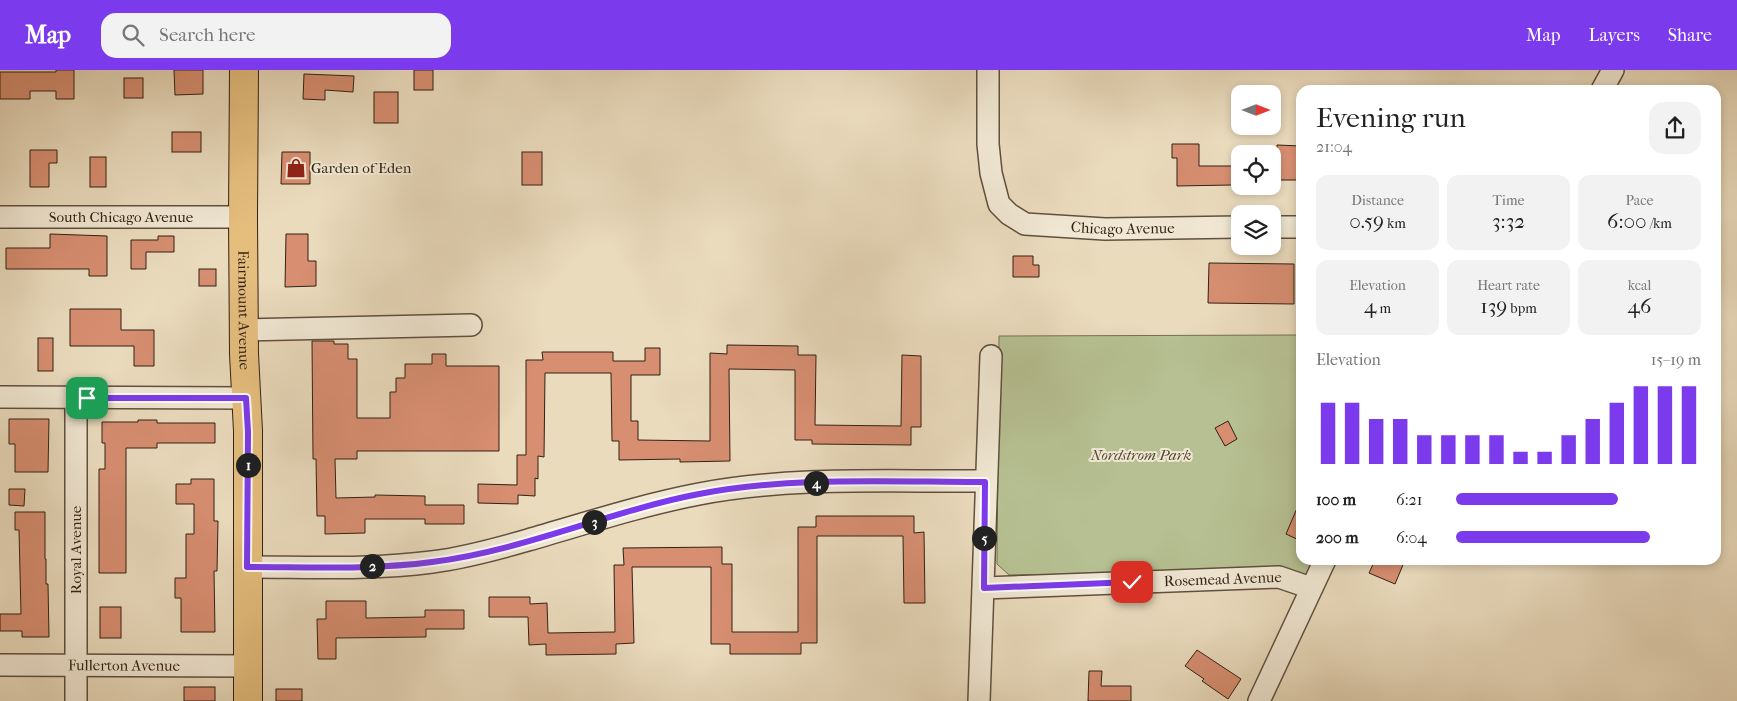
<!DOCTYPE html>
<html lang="en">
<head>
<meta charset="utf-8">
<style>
  body { margin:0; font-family:"IM FELL French Canon",serif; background:#f2f2f2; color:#222; height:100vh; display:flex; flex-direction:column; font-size:19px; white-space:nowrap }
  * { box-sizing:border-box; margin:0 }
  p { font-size:16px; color:#767676 }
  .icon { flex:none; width:28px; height:28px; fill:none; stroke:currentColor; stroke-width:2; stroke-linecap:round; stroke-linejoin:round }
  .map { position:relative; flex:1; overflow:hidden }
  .panel { position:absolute; left:1296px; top:15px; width:425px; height:480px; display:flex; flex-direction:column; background:#fff; border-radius:15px; box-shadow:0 2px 8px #0003 }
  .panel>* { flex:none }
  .needle { width:32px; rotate:90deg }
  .controls { position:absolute; left:1231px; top:15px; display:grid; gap:10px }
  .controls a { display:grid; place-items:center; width:50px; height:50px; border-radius:10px; background:#fff; box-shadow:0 2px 8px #0003; font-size:25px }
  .pin { position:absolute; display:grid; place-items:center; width:42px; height:42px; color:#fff; margin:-21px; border-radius:10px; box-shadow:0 2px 8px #0006 }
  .km { position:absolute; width:25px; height:25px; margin:-12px; border-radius:50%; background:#222; color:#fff; font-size:14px; line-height:25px; text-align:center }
  .round { display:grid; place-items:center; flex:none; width:52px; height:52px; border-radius:15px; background:#f2f2f2 }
  .headline { display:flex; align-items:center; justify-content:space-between; height:85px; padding:0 20px }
  h1 { font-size:28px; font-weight:600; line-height:38px }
  .metrics { display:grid; grid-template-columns:repeat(3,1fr); gap:8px; height:85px; padding:5px 20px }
  .metrics div { display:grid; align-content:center; border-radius:12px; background:#f2f2f2; text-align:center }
  .metrics b { font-size:21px; font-weight:600 }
  .metrics small { font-size:14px; font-weight:400 }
  .metrics p { font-size:14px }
  .chart { height:140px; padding:10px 20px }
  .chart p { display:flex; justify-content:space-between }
  .chart svg { width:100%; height:90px; margin-top:5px; stroke:#7c3aed; stroke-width:6 }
  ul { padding:0 20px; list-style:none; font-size:16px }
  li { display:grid; grid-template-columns:80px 60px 1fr; align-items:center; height:38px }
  li i { height:12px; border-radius:6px; background:#7c3aed }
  header { display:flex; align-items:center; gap:30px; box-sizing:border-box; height:70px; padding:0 25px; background:#7c3aed; color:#fff }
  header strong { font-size:24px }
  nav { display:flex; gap:28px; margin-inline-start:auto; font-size:18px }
  .search { width:350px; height:45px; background:#f2f2f2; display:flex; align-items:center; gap:12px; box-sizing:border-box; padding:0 18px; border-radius:15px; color:#767676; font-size:19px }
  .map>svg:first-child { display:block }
  .green { fill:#b6c092; stroke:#747052 }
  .building { fill:#d78e71; stroke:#322113 }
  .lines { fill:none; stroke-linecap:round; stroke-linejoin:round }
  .minor-casing { stroke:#60503e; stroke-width:24 }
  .major-casing { stroke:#322113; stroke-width:30 }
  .minor { stroke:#f1e8d4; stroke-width:21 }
  .major { stroke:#e5be7e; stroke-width:28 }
  .route-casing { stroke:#fff; stroke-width:10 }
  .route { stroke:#7c3aed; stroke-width:6 }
  .labels { text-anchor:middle; stroke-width:4; stroke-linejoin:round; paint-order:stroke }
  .poi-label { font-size:15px; fill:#322113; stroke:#f1e8d4; text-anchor:start }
  .street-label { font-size:15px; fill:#322113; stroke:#f1e8d4 }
  .park-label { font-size:15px; font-style:italic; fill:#534933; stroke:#f1e8d4 }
</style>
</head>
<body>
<header>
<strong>Map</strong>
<div class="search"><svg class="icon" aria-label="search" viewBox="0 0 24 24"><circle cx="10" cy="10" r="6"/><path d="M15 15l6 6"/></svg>Search here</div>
<nav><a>Map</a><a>Layers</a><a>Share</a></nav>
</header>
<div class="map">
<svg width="1737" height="631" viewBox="0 0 1737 631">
  <rect width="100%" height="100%" fill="#eadbbd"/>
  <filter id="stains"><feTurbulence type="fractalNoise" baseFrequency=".004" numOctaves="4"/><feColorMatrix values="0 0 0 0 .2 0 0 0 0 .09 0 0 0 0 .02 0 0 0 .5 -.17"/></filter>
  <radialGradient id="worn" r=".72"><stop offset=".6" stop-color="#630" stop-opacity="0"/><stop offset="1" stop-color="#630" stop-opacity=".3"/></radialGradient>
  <polygon class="green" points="1301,265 1301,490 1317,490 1307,507 1126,504 1009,505 997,494 999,266"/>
  <g class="building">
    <polygon points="56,0 74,0 74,29 56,29 56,21 30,21 30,29 0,29 0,2 56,2"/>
    <polygon points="174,0 203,0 203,24 175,25"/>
    <rect x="414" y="0" width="19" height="20"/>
    <polygon points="304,4 354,6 353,22 325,20 325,30 303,29"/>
    <rect x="124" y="8" width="19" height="20"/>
    <rect x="374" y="22" width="24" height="31"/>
    <rect x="172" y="62" width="29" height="20"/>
    <polygon points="1172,74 1199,74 1199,96 1232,96 1232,115 1177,116 1177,88 1172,88"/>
    <polygon points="1277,75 1301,76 1300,110 1277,110"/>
    <polygon points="30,80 57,80 57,93 49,93 49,117 30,117"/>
    <polygon points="282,82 310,82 310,114 281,114"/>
    <rect x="522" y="82" width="20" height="33"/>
    <rect x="90" y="87" width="16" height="30"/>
    <polygon points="50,164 107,166 107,206 89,206 89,199 6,199 6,178 50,178"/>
    <polygon points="286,164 308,164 308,191 316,191 316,216 285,217"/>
    <polygon points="158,166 174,166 174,182 146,182 146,199 131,199 131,170 158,170"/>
    <polygon points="1013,186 1033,186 1033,195 1039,195 1039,207 1013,207"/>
    <polygon points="1209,193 1294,194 1294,234 1208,233"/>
    <rect x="199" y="199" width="17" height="17"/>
    <polygon points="70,239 121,239 121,260 154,260 154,296 134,296 134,276 70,276"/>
    <rect x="38" y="268" width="15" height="33"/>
    <polygon points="312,271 334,271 334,274 348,274 348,289 357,289 357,348 390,348 390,322 396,322 396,308 405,308 405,294 432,294 432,284 446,284 446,296 499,296 499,381 357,381 357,389 335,389 336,428 375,427 375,425 425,426 425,435 464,435 464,454 425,454 425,449 365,449 365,463 325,464 325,446 317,446 316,389 313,389"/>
    <polygon points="727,275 798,276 798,285 816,285 815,355 901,356 902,285 921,286 921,357 911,357 911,375 812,374 812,370 795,370 795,300 729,299 730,391 680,392 680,389 619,390 619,371 612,371 611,303 545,303 544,387 538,386 538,409 535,408 535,426 518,425 518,434 478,433 478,414 517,415 517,385 526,385 526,290 543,290 542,282 613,282 613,291 645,291 645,278 660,278 660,305 631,305 631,351 638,351 638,370 710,371 710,283 727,284"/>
    <polygon points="9,349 49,349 48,402 15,402 15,374 9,374"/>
    <polygon points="138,350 157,350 157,353 215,353 215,373 157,373 157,378 126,378 126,503 99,503 99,399 105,399 105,373 102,373 102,352 138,352"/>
    <polygon points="1228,351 1237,369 1225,376 1215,358"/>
    <polygon points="191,409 214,409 214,451 218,451 217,501 214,501 215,562 181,562 181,528 175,528 175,508 186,508 186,464 194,464 194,434 176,434 176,414 191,414"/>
    <polygon points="9,419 25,419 24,436 9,435"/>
    <polygon points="1301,429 1301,471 1286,464"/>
    <polygon points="15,442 45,442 45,489 46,489 46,514 48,514 49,567 22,567 22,561 0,561 0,544 21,544 19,460 15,460"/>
    <polygon points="816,446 914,446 914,463 924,462 925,533 904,533 903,466 817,466 817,573 801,573 801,584 730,584 730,574 711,574 711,497 632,497 634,573 616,574 616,584 546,585 546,574 529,575 528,547 489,547 489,527 530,527 530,534 547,533 548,563 615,562 614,495 624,495 623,478 722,477 722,494 732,494 732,562 798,562 798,457 816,457"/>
    <polygon points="1375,490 1405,490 1395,514 1369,503"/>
    <polygon points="326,531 366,531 366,548 425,547 425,540 464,540 464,559 426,559 426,567 336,568 336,589 318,589 317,549 326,549"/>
    <rect x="100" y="537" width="21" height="31"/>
    <polygon points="1197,580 1241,609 1228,629 1202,611 1204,609 1185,596"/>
    <polygon points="1089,601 1102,601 1101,616 1131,616 1131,631 1088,631"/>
    <rect x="184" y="617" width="31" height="14"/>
    <rect x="276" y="619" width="26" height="12"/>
  </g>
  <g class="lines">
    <defs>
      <g id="minor">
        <path id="s1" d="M 988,0 L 988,74 L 991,103 L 999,134 L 1009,144 L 1025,154 L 1105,159 L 1240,157"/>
        <polyline points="1602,20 1613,0"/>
        <path id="s2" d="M 0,147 L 243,147"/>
        <polyline points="1272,157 1301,157"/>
        <polyline points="244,260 471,255"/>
        <polyline points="0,327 246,328"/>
        <polyline points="76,328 76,631"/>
        <path d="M 247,497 C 309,497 371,500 432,492 C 464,488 497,479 528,470 C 584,454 641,435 699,424 C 793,406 890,412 985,411"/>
        <path id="s3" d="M 984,518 L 1279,507 L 1311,518"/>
        <path id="s4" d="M 0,595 L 249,596"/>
        <path d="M 979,631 C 984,516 986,401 991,286"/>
        <polyline points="1259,631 1325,490"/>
      </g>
      <g id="major">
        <path id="s5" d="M 244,0 L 243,147 L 244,284 L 248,361 L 248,631"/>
      </g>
    </defs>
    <use href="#minor" class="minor-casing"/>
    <use href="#major" class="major-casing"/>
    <use href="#minor" class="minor"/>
    <use href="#major" class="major"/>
  </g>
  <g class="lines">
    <defs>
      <path id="route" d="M 87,328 L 246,328 L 248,362 L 247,497 C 309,497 371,500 432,492 C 522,481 610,441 699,424 C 793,406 890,412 985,412 L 984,518 L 1132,512"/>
    </defs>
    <use href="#route" class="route-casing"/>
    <use href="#route" class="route"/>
  </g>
  <defs>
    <symbol id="shop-bare" viewBox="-9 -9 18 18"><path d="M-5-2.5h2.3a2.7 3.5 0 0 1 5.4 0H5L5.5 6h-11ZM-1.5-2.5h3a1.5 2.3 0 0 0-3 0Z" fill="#8f2418" stroke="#f1e8d4" stroke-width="2.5" paint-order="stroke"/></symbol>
  </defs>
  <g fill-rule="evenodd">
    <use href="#shop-bare" x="282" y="84" width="28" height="28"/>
  </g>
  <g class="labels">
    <g class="poi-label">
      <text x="311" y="103">Garden of Eden</text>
    </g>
    <g class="street-label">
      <text dy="5" stroke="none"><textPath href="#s2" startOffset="121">South Chicago Avenue</textPath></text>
      <text dy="5" stroke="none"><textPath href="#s1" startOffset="266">Chicago Avenue</textPath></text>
      <text dy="5" stroke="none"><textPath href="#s5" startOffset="240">Fairmount Avenue</textPath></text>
      <text transform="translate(76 480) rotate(-90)" y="5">Royal Avenue</text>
      <text dy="5" stroke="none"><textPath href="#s3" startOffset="239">Rosemead Avenue</textPath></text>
      <text dy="5" stroke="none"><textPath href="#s4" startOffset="124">Fullerton Avenue</textPath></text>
    </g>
    <g class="park-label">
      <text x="1141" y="390">Nordstrom Park</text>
    </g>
  </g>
  <rect width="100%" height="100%" filter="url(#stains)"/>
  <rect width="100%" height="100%" fill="url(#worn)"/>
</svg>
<div class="controls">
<a><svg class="needle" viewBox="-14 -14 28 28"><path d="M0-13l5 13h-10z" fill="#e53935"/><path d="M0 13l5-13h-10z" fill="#767676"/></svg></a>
<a><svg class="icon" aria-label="locate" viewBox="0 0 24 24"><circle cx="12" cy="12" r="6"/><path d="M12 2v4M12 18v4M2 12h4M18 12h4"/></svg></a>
<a><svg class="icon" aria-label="layers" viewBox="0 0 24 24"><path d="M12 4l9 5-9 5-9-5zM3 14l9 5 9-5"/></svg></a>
</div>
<div class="pin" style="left:87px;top:328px;background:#1e9e55"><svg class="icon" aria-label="arrive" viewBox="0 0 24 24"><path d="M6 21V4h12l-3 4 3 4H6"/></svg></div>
<div class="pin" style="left:1132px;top:512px;background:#d93025"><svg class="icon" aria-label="check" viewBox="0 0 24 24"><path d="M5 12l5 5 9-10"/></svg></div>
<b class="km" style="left:248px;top:395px">1</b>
<b class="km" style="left:372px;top:496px">2</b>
<b class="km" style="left:594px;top:452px">3</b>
<b class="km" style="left:816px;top:413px">4</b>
<b class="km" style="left:984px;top:468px">5</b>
<section class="panel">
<div class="headline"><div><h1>Evening run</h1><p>21:04</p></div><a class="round"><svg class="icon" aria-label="share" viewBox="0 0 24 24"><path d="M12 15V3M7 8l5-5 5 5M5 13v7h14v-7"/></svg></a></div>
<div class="metrics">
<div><p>Distance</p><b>0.59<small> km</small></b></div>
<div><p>Time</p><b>3:32</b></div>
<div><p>Pace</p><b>6:00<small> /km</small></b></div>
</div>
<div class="metrics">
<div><p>Elevation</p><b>4<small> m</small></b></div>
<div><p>Heart rate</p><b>139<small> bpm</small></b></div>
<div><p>kcal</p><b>46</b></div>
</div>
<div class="chart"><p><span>Elevation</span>15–19 m</p>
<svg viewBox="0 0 160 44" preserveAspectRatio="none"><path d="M5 44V14M15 44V14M25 44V22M35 44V22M45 44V30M55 44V30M65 44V30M75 44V30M85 44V38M95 44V38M105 44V30M115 44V22M125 44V14M135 44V6M145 44V6M155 44V6"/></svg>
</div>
<ul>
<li><b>100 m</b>6:21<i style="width:66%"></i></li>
<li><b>200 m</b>6:04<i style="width:79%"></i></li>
</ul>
</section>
</div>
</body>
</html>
